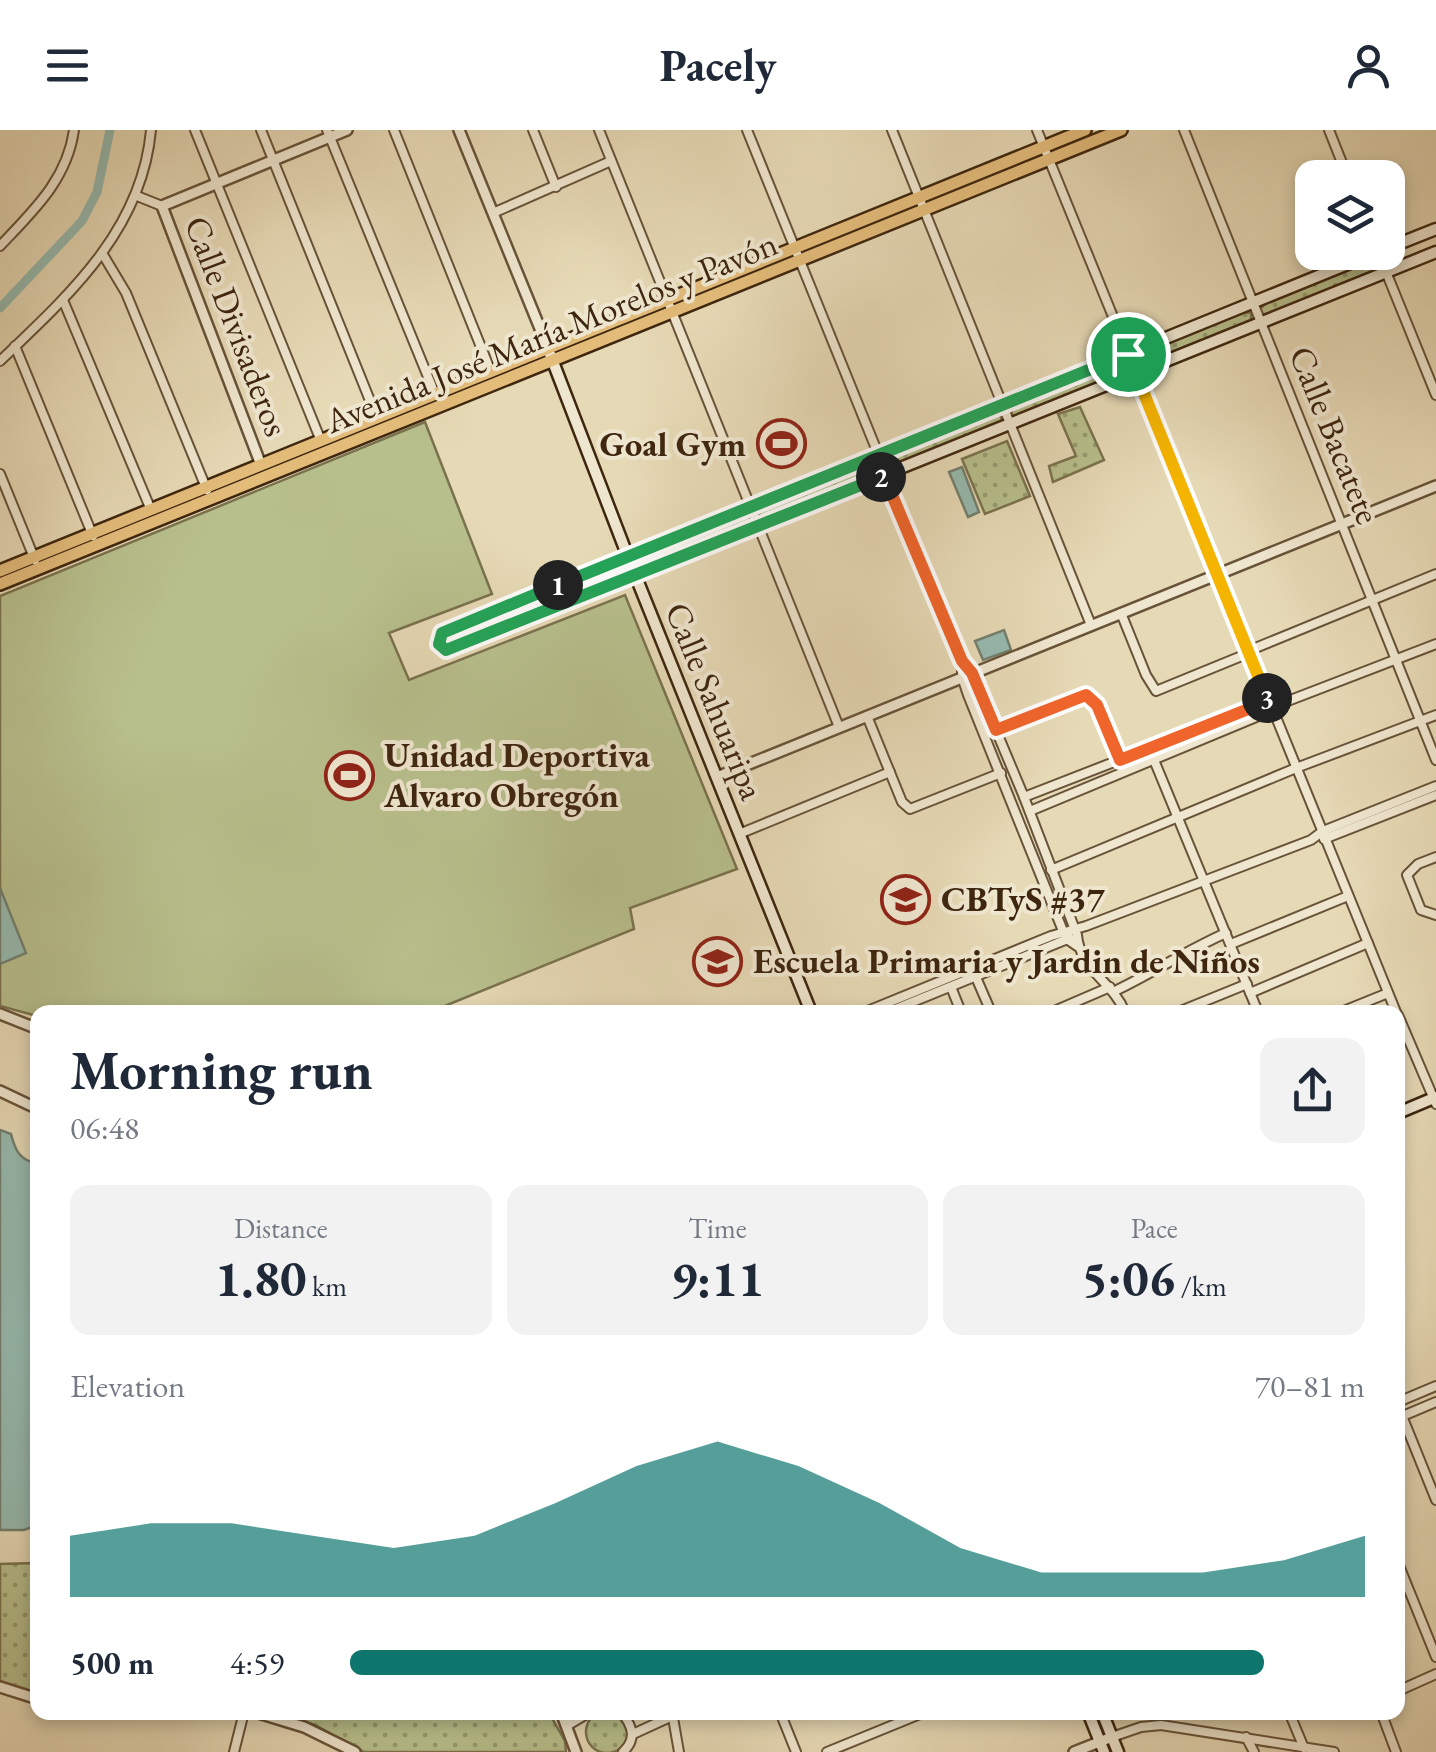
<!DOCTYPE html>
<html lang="en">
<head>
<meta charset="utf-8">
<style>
  body { margin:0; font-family:"EB Garamond",serif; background:#f2f2f3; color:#1f2937; height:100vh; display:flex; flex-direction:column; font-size:38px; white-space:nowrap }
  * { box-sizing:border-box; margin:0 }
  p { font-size:32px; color:#747a83 }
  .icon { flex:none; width:55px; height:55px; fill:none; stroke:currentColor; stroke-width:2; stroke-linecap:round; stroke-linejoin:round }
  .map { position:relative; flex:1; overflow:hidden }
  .sheet { position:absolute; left:30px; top:875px; width:1375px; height:715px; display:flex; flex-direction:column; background:#fff; border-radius:20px; box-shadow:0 5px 15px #0003 }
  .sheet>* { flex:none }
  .buttons { position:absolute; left:1295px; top:30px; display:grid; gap:20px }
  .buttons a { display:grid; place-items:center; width:110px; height:110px; border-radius:20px; background:#fff; box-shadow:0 5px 15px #0003; font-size:50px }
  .pin { position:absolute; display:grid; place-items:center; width:85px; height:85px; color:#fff; margin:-42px; border:5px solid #fff; border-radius:50%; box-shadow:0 2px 10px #0007 }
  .km { position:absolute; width:50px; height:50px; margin:-25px; border-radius:50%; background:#222; color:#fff; font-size:28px; line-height:50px; text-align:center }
  .round { display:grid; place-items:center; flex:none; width:105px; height:105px; border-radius:20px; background:#f2f2f3 }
  .head { display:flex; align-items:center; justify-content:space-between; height:170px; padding:0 40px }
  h1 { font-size:55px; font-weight:700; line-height:75px }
  .metrics { display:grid; grid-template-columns:repeat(3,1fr); gap:15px; height:170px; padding:10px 40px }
  .metrics div { display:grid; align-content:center; border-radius:20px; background:#f2f2f3; text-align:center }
  .metrics b { font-size:50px; font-weight:700 }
  .metrics small { font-size:28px; font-weight:400 }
  .metrics p { font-size:28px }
  .chart { height:280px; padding:20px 40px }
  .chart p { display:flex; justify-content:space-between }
  .chart svg { width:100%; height:180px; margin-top:10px; fill:#0f766e; opacity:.7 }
  ul { padding:0 40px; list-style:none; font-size:32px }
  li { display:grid; grid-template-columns:160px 120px 1fr; align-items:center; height:75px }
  li i { height:25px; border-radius:12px; background:#0f766e }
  header { display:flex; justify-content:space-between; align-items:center; height:130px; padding:0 40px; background:#fff; font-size:45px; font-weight:700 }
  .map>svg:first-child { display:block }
  .grass { fill:url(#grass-dots); stroke:#7a724e; stroke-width:2.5 }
  .pitch { fill:#b7bf8c; stroke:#7a724e; stroke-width:2.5 }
  .water { fill:#96baaf; stroke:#737f6f; stroke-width:2.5 }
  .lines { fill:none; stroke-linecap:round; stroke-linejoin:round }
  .canal { stroke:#96baaf; stroke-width:9 }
  .minor-casing { stroke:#685338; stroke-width:12 }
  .tertiary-casing { stroke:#685338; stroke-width:14 }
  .secondary-casing { stroke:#3e260f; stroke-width:15 }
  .primary-casing { stroke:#3e260f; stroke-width:16 }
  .minor { stroke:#efe6cf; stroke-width:8 }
  .tertiary { stroke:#efe6cf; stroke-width:9 }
  .secondary { stroke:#efe6cf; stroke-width:10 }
  .primary { stroke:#e3bc7a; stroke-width:11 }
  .split-1-casing { stroke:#fff; stroke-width:20 }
  .split-2-casing { stroke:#fff; stroke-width:20 }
  .split-3-casing { stroke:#fff; stroke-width:20 }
  .split-4-casing { stroke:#fff; stroke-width:20 }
  .split-1 { stroke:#22a559; stroke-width:12 }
  .split-2 { stroke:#22a559; stroke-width:12 }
  .split-3 { stroke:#f0652b; stroke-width:12 }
  .split-4 { stroke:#f5b400; stroke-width:12 }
  .labels { text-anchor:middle; stroke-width:8; stroke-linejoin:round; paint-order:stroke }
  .street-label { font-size:35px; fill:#3e260f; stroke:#efe6cf }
  .poi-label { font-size:35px; font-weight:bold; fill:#3e260f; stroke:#efe6cf; text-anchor:start }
</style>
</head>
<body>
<header><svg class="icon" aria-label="menu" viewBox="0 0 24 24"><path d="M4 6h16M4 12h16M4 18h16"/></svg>Pacely<svg class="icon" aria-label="person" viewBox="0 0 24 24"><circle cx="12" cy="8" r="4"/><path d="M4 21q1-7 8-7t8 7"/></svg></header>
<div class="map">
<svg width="1436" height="1622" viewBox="0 0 1436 1622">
  <defs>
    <pattern id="grass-dots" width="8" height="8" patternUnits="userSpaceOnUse" patternTransform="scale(2.5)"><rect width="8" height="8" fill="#b7bf8c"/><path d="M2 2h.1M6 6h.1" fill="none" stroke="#969b71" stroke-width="1.8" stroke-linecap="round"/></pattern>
  </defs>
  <rect width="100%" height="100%" fill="#e6d9b5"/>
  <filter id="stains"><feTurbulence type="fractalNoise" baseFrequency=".002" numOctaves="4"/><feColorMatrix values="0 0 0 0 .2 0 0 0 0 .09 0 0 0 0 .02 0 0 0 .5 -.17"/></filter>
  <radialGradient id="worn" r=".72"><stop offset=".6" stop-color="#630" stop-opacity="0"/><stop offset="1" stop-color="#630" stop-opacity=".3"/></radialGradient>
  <g class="grass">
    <polygon points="1364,132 1375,133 1375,143 1263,187 1258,181 1269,170"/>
    <polygon points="1244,182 1251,183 1251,193 1136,236 1137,225 1146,220"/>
    <polygon points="1119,232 1126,234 1126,244 1011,287 1013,276 1021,271"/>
    <polygon points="1080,277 1104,330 1053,352 1049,336 1076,326 1058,284"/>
    <polygon points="989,284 1000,285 1003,292 889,339 884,333 895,323"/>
    <polygon points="1007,311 1030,366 985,384 962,329"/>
    <polygon points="867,335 875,336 877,343 763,390 760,389 761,378 769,373"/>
    <polygon points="742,385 750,386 752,393 638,440 633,434 636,429"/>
    <polygon points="37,1433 37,1563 10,1557 0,1551 0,1434"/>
    <circle cx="607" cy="1602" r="21"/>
    <polygon points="277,1583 549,1583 565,1611 566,1622 364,1622 315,1595"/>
  </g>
  <polygon class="pitch" points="425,292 492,464 389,503 409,550 625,465 737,739 630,778 634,799 430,882 38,882 37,886 0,876 0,466"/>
  <g class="water">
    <polygon points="962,337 979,382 968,387 949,342"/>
    <polygon points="1004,500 1011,520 983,530 975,511"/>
    <polygon points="0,758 26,823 0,834"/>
    <path d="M 0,1000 L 11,1004 C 15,1020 20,1031 37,1033 L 38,1395 L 24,1400 L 0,1400 Z"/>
  </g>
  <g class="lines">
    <polyline class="canal" points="0,178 82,91 97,62 110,0"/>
    <defs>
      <g id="minor">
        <polyline points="195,0 321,311"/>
        <polyline points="261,0 377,288"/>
        <polyline points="327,0 435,264"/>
        <polyline points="394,0 491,242"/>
        <polyline points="533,0 556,57"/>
        <polyline points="599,0 839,597"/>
        <path d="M 747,0 L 962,531 L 972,543 L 1024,667 L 1077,805 C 1080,840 1113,852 1125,882"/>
        <polyline points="892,0 1091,495"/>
        <polyline points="1037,0 1396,882"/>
        <polyline points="1184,0 1436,630"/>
        <polyline points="1329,0 1348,48"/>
        <polyline points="137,66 162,76"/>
        <polyline points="493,83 611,31"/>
        <path d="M 0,116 C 33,81 67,50 74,0"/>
        <polyline points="1378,122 1436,265"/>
        <polyline points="102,123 126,163 207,360"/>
        <polyline points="63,170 151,380"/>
        <polyline points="15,216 93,406"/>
        <path d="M 0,231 C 69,165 142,100 151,0"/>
        <polyline points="0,344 35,430"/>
        <polyline points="628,427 442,503 439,514 447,519 635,445"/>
        <polyline points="1121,483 1146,545 1156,561 1249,523"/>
        <polyline points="1248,521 1436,444"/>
        <polyline points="962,531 962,547 968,565 1063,801 1067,809 1077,816"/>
        <polyline points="867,586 902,672 910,679 1001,643"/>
        <polyline points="992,601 1086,565 1097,575 1120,630"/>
        <polyline points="1154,630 1258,882"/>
        <polyline points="1024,667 1271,571"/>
        <polyline points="1030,681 1273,580 1280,574 1436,514"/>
        <polyline points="739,704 890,642"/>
        <polyline points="1324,709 1436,665"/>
        <polyline points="1436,727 1418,734 1407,745 1421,780 1436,785"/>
        <polyline points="1051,740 1296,638 1436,585"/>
        <polyline points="1231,814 1348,766"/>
        <polyline points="975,845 991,882"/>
        <polyline points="951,857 961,882"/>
        <path d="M 1115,861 C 1153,843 1187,820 1226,803"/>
        <polyline points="1250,863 1368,813"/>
        <polyline points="865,882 1051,806 1086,796 1311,710 1323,701 1436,656"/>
        <polyline points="888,882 1070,808"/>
        <polyline points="1052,882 1110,857"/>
        <polyline points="1178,882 1247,854"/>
        <polyline points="1341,882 1388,863"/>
        <polyline points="1398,885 1436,974"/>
        <polyline points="1398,1272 1436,1256"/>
        <polyline points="1398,1276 1436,1370"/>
        <polyline points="1398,1288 1436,1272"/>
        <polyline points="1398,1433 1436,1527"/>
        <polyline points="1398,1561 1436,1544"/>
        <path d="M 621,1582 C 633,1596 637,1609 623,1622"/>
        <polyline points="672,1582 679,1622"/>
        <polyline points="780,1582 796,1622"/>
        <polyline points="1289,1582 1304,1618"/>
        <polyline points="1381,1582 1396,1622"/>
        <polyline points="568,1595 590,1582"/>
        <polyline points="633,1604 681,1582"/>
        <polyline points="1112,1607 1141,1597 1161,1595 1334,1622"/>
        <polyline points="1246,1607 1254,1622"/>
        <polyline points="234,1622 244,1582"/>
        <polyline points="827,1622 925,1582"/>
      </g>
      <g id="tertiary">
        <polyline points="459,0 548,218"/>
        <polyline points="261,335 162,76 347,0"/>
        <polyline points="717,647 1436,356"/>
        <polyline points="0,884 38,899"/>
        <polyline points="0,961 38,979"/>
        <polyline points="0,1557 38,1569"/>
        <polyline points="255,1582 304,1597 355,1622"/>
        <polyline points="561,1582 576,1622"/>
        <polyline points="1074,1622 1112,1607"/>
      </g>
      <g id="secondary">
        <polyline points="1388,118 1436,99"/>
        <polyline points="550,224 628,427 811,882"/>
        <polyline points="628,427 1377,122"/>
        <polyline points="635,445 1436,122"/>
        <polyline points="1398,983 1436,967"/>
        <polyline points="1088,1582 1104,1622"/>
        <polyline points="1102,1582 1118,1622"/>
      </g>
      <g id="primary">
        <polyline points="0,441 1085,0"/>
        <polyline points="0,454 1121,0"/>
      </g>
    </defs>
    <use href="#minor" class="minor-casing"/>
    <use href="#tertiary" class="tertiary-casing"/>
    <use href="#secondary" class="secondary-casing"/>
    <use href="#primary" class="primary-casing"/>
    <use href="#minor" class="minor"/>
    <use href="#tertiary" class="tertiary"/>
    <use href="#secondary" class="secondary"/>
    <use href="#primary" class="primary"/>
  </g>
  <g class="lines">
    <defs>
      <polyline id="split-1" points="558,455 1128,224"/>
      <polyline id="split-2" points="558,455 442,503 439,514 446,520 881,347"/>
      <polyline id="split-3" points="881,347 884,346 962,531 972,543 996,600 1086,565 1097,575 1120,630 1251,578 1268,570 1267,568"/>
      <polyline id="split-4" points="1128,224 1267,568"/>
    </defs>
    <use href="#split-1" class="split-1-casing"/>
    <use href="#split-2" class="split-2-casing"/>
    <use href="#split-3" class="split-3-casing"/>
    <use href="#split-4" class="split-4-casing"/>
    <use href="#split-1" class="split-1"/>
    <use href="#split-2" class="split-2"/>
    <use href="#split-3" class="split-3"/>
    <use href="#split-4" class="split-4"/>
  </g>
  <defs>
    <symbol id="stadium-ring" viewBox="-11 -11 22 22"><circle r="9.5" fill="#efe6cf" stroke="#8f2418" stroke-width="1.5"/><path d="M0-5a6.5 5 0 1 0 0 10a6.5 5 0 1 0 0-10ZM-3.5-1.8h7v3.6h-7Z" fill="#8f2418"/></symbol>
    <symbol id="school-ring" viewBox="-11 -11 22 22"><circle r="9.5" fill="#efe6cf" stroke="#8f2418" stroke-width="1.5"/><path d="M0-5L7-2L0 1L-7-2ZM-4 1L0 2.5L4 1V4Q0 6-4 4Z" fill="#8f2418"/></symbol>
  </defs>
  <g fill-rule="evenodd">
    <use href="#stadium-ring" x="754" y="286" width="55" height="55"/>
    <use href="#stadium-ring" x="322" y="618" width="55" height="55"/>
    <use href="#school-ring" x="878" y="742" width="55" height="55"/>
    <use href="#school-ring" x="690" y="804" width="55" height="55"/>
  </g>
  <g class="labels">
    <g class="street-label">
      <text transform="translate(237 196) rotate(69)" y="12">Calle Divisaderos</text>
      <text transform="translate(551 202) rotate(-22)" y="12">Avenida José María Morelos y Pavón</text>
      <text transform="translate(1335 305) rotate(68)" y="12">Calle Bacatete</text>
      <text transform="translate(715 571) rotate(68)" y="12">Calle Sahuaripa</text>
    </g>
    <g class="poi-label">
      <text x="746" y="326" text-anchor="end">Goal Gym</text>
      <text x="384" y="637">Unidad Deportiva<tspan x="384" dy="40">Alvaro Obregón</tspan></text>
      <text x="941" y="781">CBTyS #37</text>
      <text x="753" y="843">Escuela Primaria y Jardin de Niños</text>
    </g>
  </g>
  <rect width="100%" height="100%" filter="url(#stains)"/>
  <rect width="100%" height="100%" fill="url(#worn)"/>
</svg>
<div class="buttons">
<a><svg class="icon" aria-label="layers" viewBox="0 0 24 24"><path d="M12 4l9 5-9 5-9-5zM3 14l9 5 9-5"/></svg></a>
</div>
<div class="pin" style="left:1128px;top:224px;background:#1e9e55"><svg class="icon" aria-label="arrive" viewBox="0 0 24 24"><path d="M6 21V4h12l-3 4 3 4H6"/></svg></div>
<b class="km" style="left:558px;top:455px">1</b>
<b class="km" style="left:881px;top:347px">2</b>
<b class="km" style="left:1267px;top:568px">3</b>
<section class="sheet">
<div class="head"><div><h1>Morning run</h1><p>06:48</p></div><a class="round"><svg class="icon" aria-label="share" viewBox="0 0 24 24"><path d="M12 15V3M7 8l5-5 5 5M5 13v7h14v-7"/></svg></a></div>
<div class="metrics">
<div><p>Distance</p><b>1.80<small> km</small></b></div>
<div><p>Time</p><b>9:11</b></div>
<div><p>Pace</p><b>5:06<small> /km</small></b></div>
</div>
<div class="chart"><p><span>Elevation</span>70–81 m</p>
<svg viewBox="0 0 160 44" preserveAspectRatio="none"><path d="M0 44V29L10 26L20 26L30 29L40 32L50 29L60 21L70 12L80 6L90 12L100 21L110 32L120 38L130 38L140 38L150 35L160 29V44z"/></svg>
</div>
<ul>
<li><b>500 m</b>4:59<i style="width:90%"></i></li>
</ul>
</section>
</div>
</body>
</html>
